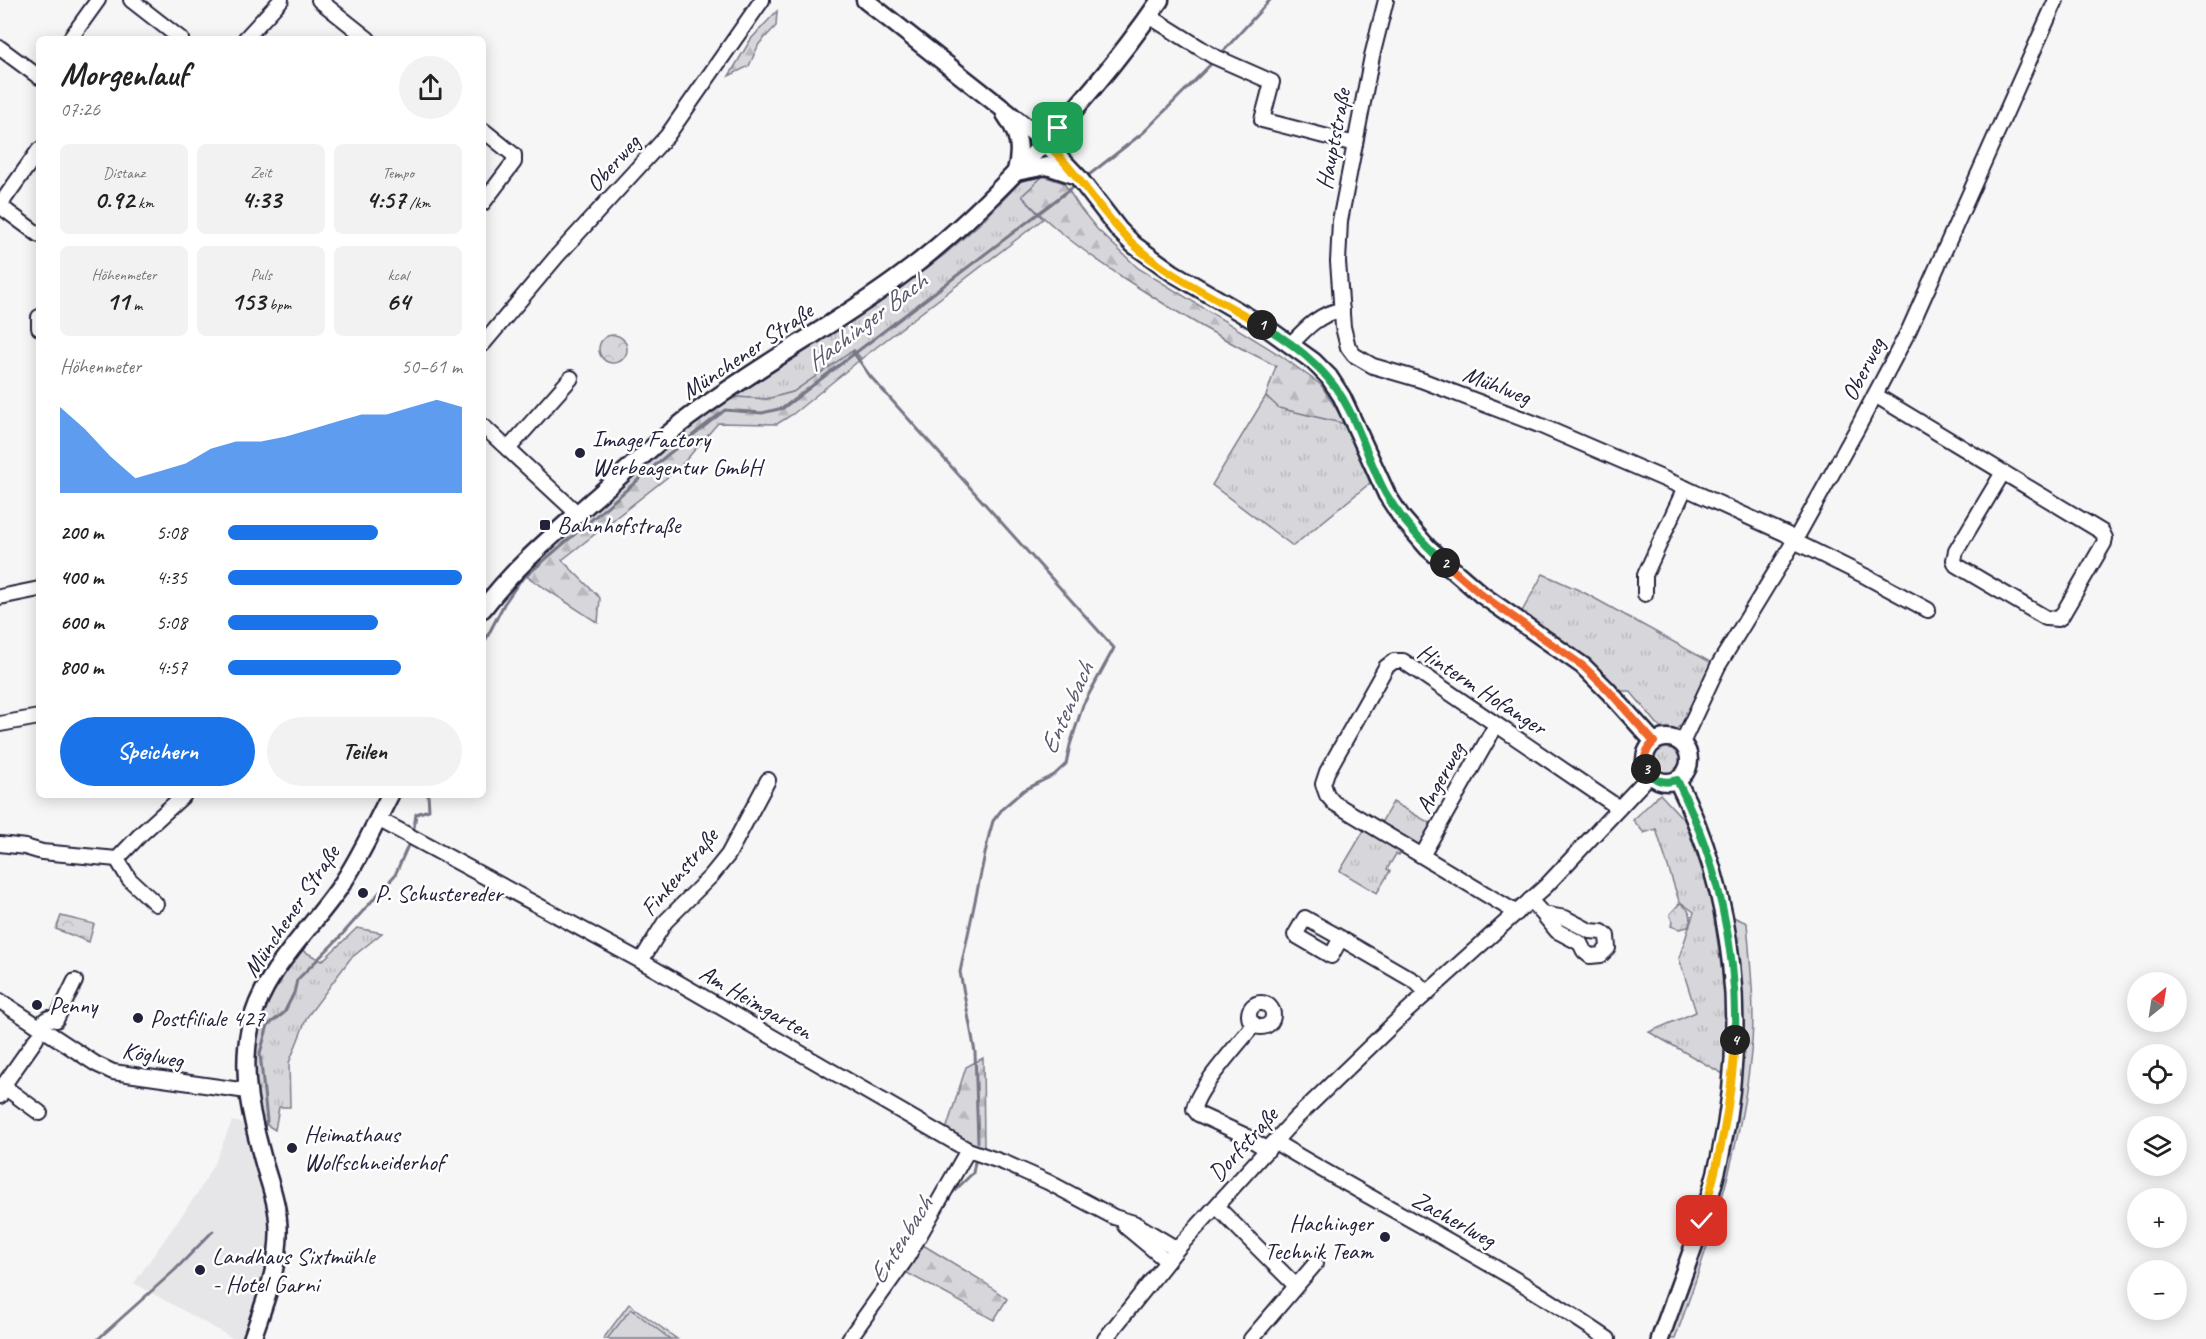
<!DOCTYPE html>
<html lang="de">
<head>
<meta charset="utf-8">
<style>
  body { margin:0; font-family:Caveat,sans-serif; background:#f2f2f2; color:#222; height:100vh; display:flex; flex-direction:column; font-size:22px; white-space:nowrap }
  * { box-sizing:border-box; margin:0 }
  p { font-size:20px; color:#767676 }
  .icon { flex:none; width:33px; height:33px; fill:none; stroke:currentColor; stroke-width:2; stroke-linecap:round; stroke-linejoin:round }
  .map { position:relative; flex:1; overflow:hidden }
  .details { position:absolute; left:36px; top:36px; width:450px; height:762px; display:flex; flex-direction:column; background:#fff; border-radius:9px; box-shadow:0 3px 15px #0003 }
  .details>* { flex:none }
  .needle { width:39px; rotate:30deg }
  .fabs { position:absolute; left:2127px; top:972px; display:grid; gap:12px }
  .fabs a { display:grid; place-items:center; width:60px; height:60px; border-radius:50%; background:#fff; box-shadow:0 3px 15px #0003; font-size:30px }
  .pin { position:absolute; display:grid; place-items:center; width:51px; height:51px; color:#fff; margin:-26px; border-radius:12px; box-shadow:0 3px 9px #0006 }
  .km { position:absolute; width:30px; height:30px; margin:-15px; border-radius:50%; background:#222; color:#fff; font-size:16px; line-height:30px; text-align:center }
  .round { display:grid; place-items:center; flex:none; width:63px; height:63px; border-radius:32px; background:#f2f2f2 }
  .head { display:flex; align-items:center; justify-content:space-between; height:102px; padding:0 24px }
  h1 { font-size:33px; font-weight:700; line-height:45px }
  .metrics { display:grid; grid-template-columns:repeat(3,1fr); gap:9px; height:102px; padding:6px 24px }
  .metrics div { display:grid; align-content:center; border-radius:9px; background:#f2f2f2; text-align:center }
  .metrics b { font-size:26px; font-weight:700 }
  .metrics small { font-size:16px; font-weight:400 }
  .metrics p { font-size:16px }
  .chart { height:168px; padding:12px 24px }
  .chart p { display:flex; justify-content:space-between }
  .chart svg { width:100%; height:108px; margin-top:6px; fill:#1a73e8; opacity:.7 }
  .primary-button { display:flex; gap:12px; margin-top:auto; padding:12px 24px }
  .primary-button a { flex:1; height:69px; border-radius:36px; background:#1a73e8; color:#fff; font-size:24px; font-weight:700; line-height:69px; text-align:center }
  .primary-button a+a { background:#f2f2f2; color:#222 }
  ul { padding:0 24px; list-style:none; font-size:20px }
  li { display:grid; grid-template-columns:96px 72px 1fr; align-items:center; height:45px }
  li i { height:15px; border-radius:8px; background:#1a73e8 }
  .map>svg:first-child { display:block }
  .built { fill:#e6e6e9 }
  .grass { fill:url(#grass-tufts); stroke:#7c7c8b; stroke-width:1.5 }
  .forest { fill:url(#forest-firs); stroke:#7c7c8b; stroke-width:1.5 }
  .park { fill:url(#park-crowns); stroke:#7c7c8b; stroke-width:1.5 }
  .pitch { fill:#d7d7db; stroke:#7c7c8b; stroke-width:1.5 }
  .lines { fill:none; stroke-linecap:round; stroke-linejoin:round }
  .stream { stroke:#767685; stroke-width:3 }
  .minor-casing { stroke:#22223b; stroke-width:18 }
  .major-casing { stroke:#22223b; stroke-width:21 }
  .minor { stroke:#fff; stroke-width:14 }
  .major { stroke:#fff; stroke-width:16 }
  .split-1-casing { stroke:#fff; stroke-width:12 }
  .split-2-casing { stroke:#fff; stroke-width:12 }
  .split-3-casing { stroke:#fff; stroke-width:12 }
  .split-4-casing { stroke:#fff; stroke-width:12 }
  .split-5-casing { stroke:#fff; stroke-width:12 }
  .split-1 { stroke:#f5b400; stroke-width:8 }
  .split-2 { stroke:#22a559; stroke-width:8 }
  .split-3 { stroke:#f0652b; stroke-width:8 }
  .split-4 { stroke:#22a559; stroke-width:8 }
  .split-5 { stroke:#f5b400; stroke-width:8 }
  .poi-dot { fill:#22223b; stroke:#fff; stroke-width:2 }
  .labels { text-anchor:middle; stroke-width:5; stroke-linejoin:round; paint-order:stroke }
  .street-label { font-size:24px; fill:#22223b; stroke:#fff }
  .poi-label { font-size:24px; fill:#22223b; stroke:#fff; text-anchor:start }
  .water-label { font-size:26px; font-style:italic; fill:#5a5a6d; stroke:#fff }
</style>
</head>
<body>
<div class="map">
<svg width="2206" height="1339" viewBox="0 0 2206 1339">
  <defs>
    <pattern id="grass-tufts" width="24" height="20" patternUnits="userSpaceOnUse" patternTransform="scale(1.5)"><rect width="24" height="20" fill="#d7d7db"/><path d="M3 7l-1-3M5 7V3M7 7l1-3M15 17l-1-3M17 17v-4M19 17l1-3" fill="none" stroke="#b8b8bd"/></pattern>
    <pattern id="forest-firs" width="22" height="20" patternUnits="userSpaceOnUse" patternTransform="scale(1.5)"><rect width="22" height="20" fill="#d7d7db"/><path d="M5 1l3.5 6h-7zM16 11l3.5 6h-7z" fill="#b8b8bd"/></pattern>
    <pattern id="park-crowns" width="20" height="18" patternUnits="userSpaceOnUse" patternTransform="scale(1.5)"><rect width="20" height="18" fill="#d7d7db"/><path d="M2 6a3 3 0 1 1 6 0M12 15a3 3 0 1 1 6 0" fill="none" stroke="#b8b8bd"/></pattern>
  </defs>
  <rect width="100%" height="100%" fill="#f6f6f7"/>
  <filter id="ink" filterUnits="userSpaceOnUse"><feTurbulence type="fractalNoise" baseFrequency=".0167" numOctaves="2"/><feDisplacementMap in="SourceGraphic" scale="12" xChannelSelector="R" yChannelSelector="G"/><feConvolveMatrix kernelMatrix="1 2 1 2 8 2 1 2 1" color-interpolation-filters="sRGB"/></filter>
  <g filter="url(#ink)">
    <polygon class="built" points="232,1121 243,1123 270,1216 267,1266 244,1336 240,1339 234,1339 134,1283 199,1191 216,1160"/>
    <g class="grass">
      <polygon points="1043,176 1022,196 1043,219 861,359 854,350 793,392 767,399 734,397 903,286 944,255 985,219 1021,181"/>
      <polygon points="1266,396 1280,408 1346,424 1370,483 1293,546 1212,485"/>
      <polygon points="1543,574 1583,592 1712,663 1682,724 1673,732 1664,732 1630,691 1621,691 1595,667 1520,615"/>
      <circle cx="1668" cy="760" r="16"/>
      <polygon points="1660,794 1685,821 1711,896 1725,993 1726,1036 1723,1074 1649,1032 1696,1012 1679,958 1694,912 1679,901 1656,829 1644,833 1633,820"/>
      <polygon points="1393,802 1435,826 1422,847 1381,823"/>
      <polygon points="1366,827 1402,849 1399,855 1396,854 1387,869 1390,871 1377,893 1340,871"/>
      <path d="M 1731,916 L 1747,923 C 1750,962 1755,1003 1752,1042 C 1743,1146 1710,1242 1675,1339 L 1665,1339 L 1727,1149 Z"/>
      <polygon points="357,928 382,933 350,959 307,1017 289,1063 290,1107 279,1107 275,1130 259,1120 250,1069 258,1018 279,976 300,949 322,961"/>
    </g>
    <g class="forest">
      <polygon points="777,11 776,26 759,44 749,66 729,76 751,39"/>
      <path d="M 1043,176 L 1064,183 L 1080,208 L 1097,229 L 1138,268 L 1280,355 L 1321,385 L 1346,424 L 1279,408 L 1266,396 L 1276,366 C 1223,340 1175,312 1125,279 C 1088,254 1052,229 1022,196 Z"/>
      <polygon points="854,350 861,359 793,414 777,424 718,423 679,468 562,560 600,598 598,623 520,572 691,425 734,397 767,399 793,392"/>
      <polygon points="983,1058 984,1150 946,1130 966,1067"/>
      <polygon points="923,1245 981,1280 1007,1299 994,1320 907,1273"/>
    </g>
    <g class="park">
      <circle cx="613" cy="349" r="14"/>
      <path d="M 1680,903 C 1690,910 1694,916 1688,927 L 1679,929 L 1671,926 L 1672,922 L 1670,914 Z"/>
      <polygon points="61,916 94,924 89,942 56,929"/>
      <polygon points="629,1304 677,1339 603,1339"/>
    </g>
    <polygon class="pitch" points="631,1309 670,1339 607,1339"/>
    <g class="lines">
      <g class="stream">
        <polyline points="1220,55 1270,0"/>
        <polyline points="1085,178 1144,132 1213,62"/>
        <polyline points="853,352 870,376 1114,648 1083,705 1070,745 1066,764 1054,775 1024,790 1003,808 993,821 989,835 960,972 975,1052 978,1142"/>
        <polyline points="483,645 504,604 520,581 666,456 725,410 762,413 783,408 1077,184"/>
        <polyline points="413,835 416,814 429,810 428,795"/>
        <polyline points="263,1129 267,1121 260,1053 268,1025 284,1013 294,993 297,980 339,938 395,875 410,841"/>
        <polyline points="949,1196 973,1173 975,1162"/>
        <polyline points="98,1339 175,1270 213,1231"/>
      </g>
      <defs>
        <g id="minor">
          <polyline points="131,0 181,39"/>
          <polyline points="319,0 368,39"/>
          <polyline points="1386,0 1372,56 1340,221 1338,262 1343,327 1348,347 1354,355 1373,366 1421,380 1539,425 1685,488 1786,534 1800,544 1867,577 1928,610"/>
          <polyline points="1149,16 1213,56 1272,82 1262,120 1355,144"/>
          <polyline points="70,39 98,0"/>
          <polyline points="245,39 281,0"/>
          <polyline points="0,48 39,77"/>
          <polyline points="483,130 514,155 514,162 483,203"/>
          <polyline points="39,150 2,202 3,208 8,212 39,235"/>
          <polyline points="39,317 39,328"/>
          <polyline points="483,344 557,256 667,136 762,0"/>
          <path d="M 1291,344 C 1306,328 1320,313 1342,310"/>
          <polyline points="1875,395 2102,532 2105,538 2104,543 2061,617 2058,619 2046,618 1956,565 1954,560 1956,551 2002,474"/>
          <polyline points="483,426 578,514"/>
          <polyline points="508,449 571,378"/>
          <polyline points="1645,594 1645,575 1685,488"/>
          <polyline points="0,597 39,589"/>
          <polyline points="0,724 39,717"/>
          <polyline points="1682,743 1718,666 1795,540 1858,427 1909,330 2056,0"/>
          <polyline points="378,819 641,961 968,1150 1005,1163 1048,1182 1114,1217 1134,1223 1177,1249"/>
          <polyline points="0,844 25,847 42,852 117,859 141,834 184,795"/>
          <polyline points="1423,854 1496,725"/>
          <polyline points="117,859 129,879 156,904"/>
          <polyline points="1530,900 1543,914 1565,918 1590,931 1602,932 1607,936 1608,948 1601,955 1590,956 1584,951 1580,943 1557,931 1543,914"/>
          <polyline points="1517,913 1334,803 1327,795 1323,784 1327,772 1386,667 1394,661 1403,661 1619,808"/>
          <polyline points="1341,938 1331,956 1295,935 1305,918 1341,938 1342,939 1416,982 1427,993"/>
          <polyline points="641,961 665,922 711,876 728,855 768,780"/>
          <polyline points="0,1001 96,1064 113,1072 247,1091"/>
          <circle cx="1261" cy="1015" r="12"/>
          <polyline points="45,1020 49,1018 56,1020 75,981"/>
          <path d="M 1254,1024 C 1240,1043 1197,1088 1194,1109 L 1198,1114 L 1244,1135 L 1268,1150"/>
          <polyline points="3,1086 40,1113"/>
          <polyline points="0,1096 3,1086 36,1039"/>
          <path d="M 1275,1142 C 1361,1194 1450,1239 1536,1292 C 1560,1307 1584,1323 1608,1339"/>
          <polyline points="1217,1207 1295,1285"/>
          <polyline points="1125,1226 1167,1261"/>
          <polyline points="849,1339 906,1259 968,1150"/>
          <polyline points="1105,1339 1177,1249 1295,1119 1407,1011 1546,886 1650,775"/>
          <polyline points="1251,1339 1315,1264"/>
        </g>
        <g id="major">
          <polyline points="865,0 1045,142 1078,177 1119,230 1134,245 1173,273 1267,328 1313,361 1329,377 1342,397 1387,495 1402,518 1428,548 1482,595 1583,666 1608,691 1654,742"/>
          <path d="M 1005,114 C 1019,134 1022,148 1016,171"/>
          <polyline points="1016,172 1047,166 1074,175"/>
          <path d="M 483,609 C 513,569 550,538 587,505 C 621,476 653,445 688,418 C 754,368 828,329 895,280 C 938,249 975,214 1012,176 C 1066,122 1117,63 1160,0"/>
          <circle cx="1667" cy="760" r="22"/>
          <path d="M 252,1339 C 265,1301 282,1260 278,1220 C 277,1202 270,1184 265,1167 C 252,1120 240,1076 250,1028 C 261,973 310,931 340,887 C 360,858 374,826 390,795"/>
          <path d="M 1660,1339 C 1681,1279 1706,1219 1720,1157 C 1748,1030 1736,897 1677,780"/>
        </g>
      </defs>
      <use href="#minor" class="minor-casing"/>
      <use href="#major" class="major-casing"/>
      <use href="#minor" class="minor"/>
      <use href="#major" class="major"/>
    </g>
  </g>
  <g class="lines" filter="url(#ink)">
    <defs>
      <path id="split-1" d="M 1058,128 L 1045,142 C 1079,173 1100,213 1133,244 C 1167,276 1222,301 1262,325"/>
      <path id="split-2" d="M 1262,325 C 1298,346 1331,373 1349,410 C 1363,437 1371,467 1386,494 C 1401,520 1423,543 1445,563"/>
      <path id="split-3" d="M 1445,563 L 1482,595 L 1583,666 L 1608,690 L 1654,742 C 1646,749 1643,758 1646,769"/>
      <path id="split-4" d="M 1646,769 C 1654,781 1664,784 1677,780 C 1717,860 1738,951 1735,1040"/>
      <path id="split-5" d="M 1702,1221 C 1720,1158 1731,1105 1735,1040"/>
    </defs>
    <use href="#split-1" class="split-1-casing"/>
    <use href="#split-2" class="split-2-casing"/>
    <use href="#split-3" class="split-3-casing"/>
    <use href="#split-4" class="split-4-casing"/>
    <use href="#split-5" class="split-5-casing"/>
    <use href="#split-1" class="split-1"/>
    <use href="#split-2" class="split-2"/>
    <use href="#split-3" class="split-3"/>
    <use href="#split-4" class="split-4"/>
    <use href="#split-5" class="split-5"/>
  </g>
  <g class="poi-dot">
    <circle cx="580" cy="453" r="6"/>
    <rect x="539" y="519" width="12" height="12" rx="3"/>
    <circle cx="363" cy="893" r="6"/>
    <circle cx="37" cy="1005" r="6"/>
    <circle cx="138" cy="1018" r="6"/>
    <circle cx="292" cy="1148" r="6"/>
    <circle cx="1385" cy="1237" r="6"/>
    <circle cx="200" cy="1270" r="6"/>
  </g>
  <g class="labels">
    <g class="street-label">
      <text transform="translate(1333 139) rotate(-79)" y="8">Hauptstraße</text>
      <text transform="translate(613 163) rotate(-48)" y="8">Oberweg</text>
      <text transform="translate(747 351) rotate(-34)" y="8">Münchener Straße</text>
      <text transform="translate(1863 369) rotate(-63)" y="8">Oberweg</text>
      <text transform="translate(1497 385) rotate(21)" y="8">Mühlweg</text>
      <text transform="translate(1482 689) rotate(33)" y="8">Hinterm Hofanger</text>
      <text transform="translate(1440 778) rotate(-61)" y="8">Angerweg</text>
      <text transform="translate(679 872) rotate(-50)" y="8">Finkenstraße</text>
      <text transform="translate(291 911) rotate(-56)" y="8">Münchener Straße</text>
      <text transform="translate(756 1002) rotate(30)" y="8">Am Heimgarten</text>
      <text transform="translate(153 1055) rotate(10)" y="8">Köglweg</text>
      <text transform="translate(1243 1144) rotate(-48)" y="8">Dorfstraße</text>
      <text transform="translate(1454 1219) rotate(29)" y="8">Zacherlweg</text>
    </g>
    <g class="poi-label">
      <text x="592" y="447">Image Factory<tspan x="592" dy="28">Werbeagentur GmbH</tspan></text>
      <text x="557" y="533">Bahnhofstraße</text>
      <text x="375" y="901">P. Schustereder</text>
      <text x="49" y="1013">Penny</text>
      <text x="150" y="1026">Postfiliale 427</text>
      <text x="304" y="1142">Heimathaus<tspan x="304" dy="28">Wolfschneiderhof</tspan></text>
      <text x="1373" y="1231" text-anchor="end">Hachinger<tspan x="1373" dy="28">Technik Team</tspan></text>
      <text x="212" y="1264">Landhaus Sixtmühle<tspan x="212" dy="28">- Hotel Garni</tspan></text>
    </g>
    <g class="water-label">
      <text transform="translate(866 321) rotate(-37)" y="9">Hachinger Bach</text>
      <text transform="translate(1066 708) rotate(-66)" y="9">Entenbach</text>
      <text transform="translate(900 1240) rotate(-58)" y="9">Entenbach</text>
    </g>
  </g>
</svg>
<div class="fabs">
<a><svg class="needle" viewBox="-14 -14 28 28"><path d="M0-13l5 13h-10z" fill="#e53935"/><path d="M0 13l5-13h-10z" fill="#767676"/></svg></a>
<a><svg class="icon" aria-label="locate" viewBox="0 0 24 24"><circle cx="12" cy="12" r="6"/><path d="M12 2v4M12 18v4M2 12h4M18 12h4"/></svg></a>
<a><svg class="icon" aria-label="layers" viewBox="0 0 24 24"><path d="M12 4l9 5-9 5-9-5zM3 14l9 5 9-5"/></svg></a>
<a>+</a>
<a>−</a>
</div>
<div class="pin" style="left:1058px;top:128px;background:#1e9e55"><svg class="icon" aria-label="arrive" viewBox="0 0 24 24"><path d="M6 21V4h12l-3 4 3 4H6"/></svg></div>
<div class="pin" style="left:1702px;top:1221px;background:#d93025"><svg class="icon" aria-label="check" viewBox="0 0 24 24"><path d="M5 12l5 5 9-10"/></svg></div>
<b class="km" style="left:1262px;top:325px">1</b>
<b class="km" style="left:1445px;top:563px">2</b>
<b class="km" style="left:1646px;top:769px">3</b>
<b class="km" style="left:1735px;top:1040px">4</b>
<section class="details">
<div class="head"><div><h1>Morgenlauf</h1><p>07:26</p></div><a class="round"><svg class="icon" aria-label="share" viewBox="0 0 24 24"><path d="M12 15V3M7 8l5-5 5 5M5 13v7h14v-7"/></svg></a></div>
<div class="metrics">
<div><p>Distanz</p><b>0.92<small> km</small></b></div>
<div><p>Zeit</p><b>4:33</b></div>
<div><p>Tempo</p><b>4:57<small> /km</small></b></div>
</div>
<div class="metrics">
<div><p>Höhenmeter</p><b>11<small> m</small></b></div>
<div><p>Puls</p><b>153<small> bpm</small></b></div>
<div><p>kcal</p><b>64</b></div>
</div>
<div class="chart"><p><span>Höhenmeter</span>50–61 m</p>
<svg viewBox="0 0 160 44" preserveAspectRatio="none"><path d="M0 44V9L10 18L20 29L30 38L40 35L50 32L60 26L70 23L80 23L90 21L100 18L110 15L120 12L130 12L140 9L150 6L160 9V44z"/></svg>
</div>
<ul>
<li><b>200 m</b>5:08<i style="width:64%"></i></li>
<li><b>400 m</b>4:35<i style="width:100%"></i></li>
<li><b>600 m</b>5:08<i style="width:64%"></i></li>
<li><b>800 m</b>4:57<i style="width:74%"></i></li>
</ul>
<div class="primary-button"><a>Speichern</a><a>Teilen</a></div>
</section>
</div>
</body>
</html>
